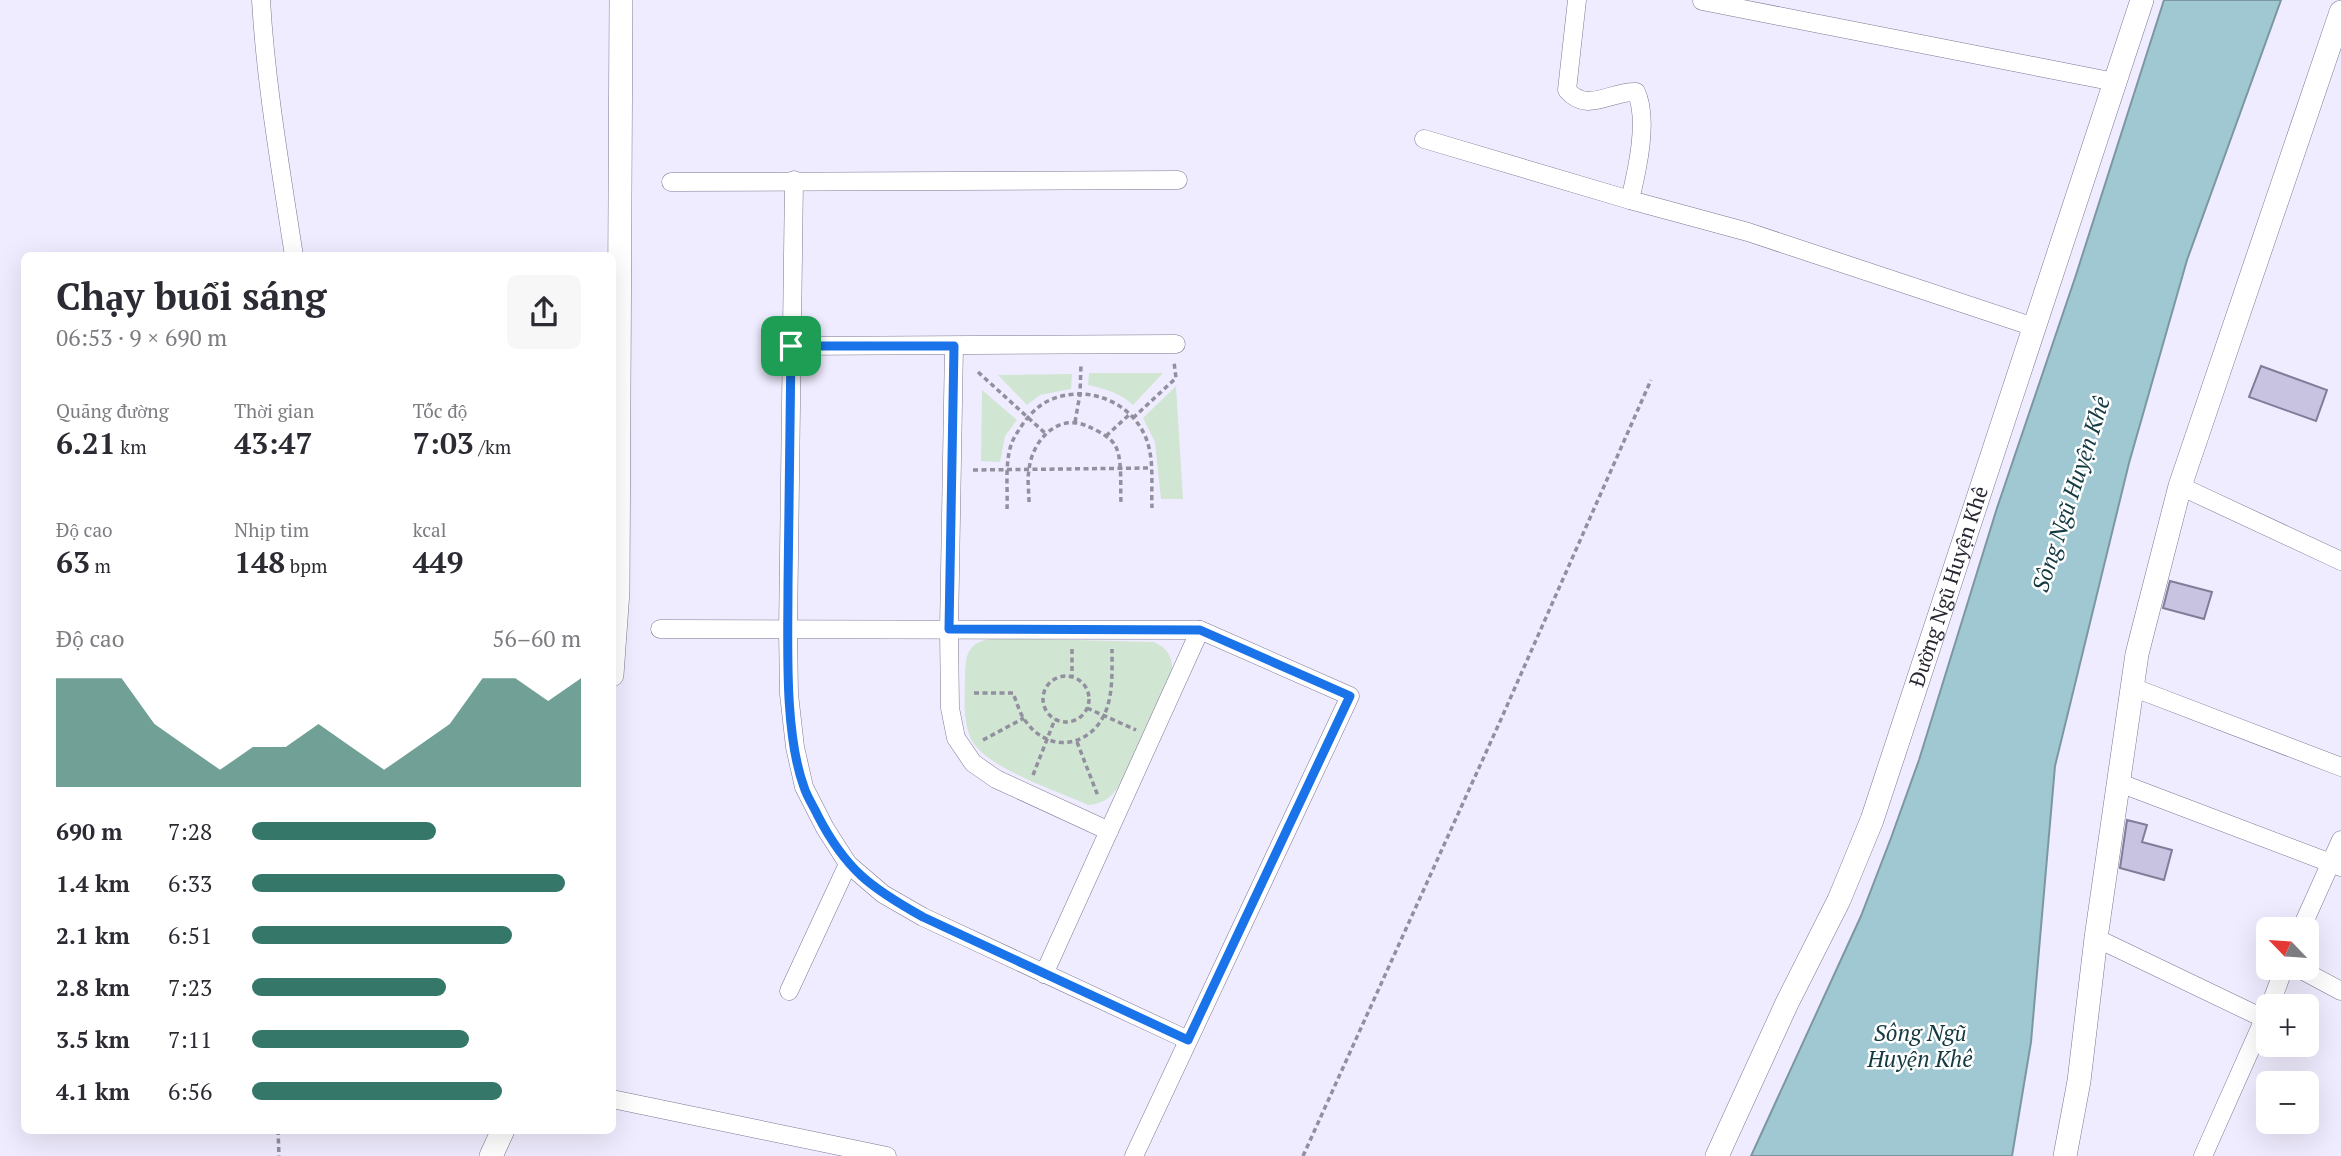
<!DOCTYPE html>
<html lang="vi">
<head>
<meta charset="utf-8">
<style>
  body { margin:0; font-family:"PT Serif",serif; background:#f7f7f7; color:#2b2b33; height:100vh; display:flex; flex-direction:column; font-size:26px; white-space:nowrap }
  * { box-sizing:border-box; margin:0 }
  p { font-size:23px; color:#7c7c81 }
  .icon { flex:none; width:38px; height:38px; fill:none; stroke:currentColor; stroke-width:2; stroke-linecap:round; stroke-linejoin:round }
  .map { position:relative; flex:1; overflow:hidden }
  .details { position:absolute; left:21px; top:252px; width:595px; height:882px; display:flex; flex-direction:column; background:#fff; border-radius:10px; box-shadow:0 7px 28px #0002 }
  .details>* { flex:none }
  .needle { width:46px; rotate:295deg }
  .buttons { position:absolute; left:2256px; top:917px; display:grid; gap:14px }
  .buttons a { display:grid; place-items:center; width:63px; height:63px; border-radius:10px; background:#fff; box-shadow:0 7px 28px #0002; font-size:35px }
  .pin { position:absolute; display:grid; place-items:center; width:60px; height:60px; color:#fff; margin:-30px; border-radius:14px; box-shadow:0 4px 10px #0006 }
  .round { display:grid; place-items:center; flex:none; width:74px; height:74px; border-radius:10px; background:#f7f7f7 }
  .head { display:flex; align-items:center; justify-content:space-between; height:119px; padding:0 35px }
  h1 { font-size:38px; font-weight:600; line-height:52px }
  .figures { display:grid; grid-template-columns:repeat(3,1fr); gap:10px; height:119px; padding:7px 35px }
  .figures div { display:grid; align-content:center }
  .figures b { font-size:30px; font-weight:600 }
  .figures small { font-size:19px; font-weight:400 }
  .figures p { font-size:19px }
  .chart { height:196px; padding:14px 35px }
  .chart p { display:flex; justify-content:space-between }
  .chart svg { width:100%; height:126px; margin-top:7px; fill:#35786a; opacity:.7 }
  ul { padding:0 35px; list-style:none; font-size:23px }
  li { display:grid; grid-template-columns:112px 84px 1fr; align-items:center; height:52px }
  li i { height:18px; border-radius:9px; background:#35786a }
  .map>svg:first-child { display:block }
  .green { fill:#d1e5d3 }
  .water { fill:#a0c8d2; stroke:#7c97a2; stroke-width:2 }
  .building { fill:#c9c3e2; stroke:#817c98; stroke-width:2 }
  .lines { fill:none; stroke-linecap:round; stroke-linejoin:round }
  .minor-casing { stroke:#7d7692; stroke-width:19 }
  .tertiary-casing { stroke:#7d7692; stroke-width:24 }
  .path { stroke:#928f9e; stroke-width:3.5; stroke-dasharray:5 3.5; stroke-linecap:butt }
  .minor { stroke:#fff; stroke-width:18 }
  .tertiary { stroke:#fff; stroke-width:23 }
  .route-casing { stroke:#fff; stroke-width:14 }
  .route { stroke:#1a73e8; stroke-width:9 }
  .labels { text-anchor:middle; stroke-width:5; stroke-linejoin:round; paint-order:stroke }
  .street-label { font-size:21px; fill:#292631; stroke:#fff }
  .water-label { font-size:23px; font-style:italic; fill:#133941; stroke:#fff }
</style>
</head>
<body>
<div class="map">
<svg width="2341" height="1156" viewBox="0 0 2341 1156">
  <rect width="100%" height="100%" fill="#f0ecff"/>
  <g class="green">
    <path d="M 1089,373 L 1163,373 L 1133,405 C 1121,393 1105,389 1088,385 Z"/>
    <polygon points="1072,374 1071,389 1040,395 1027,405 998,375"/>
    <polygon points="1176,386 1183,499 1161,499 1155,442 1143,418"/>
    <polygon points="982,390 1017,420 1005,436 1000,462 981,461"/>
    <path d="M 995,638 L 1154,642 C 1167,648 1173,656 1172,672 C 1171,683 1125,779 1116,790 C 1108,800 1100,804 1088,805 C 1058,791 985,768 971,739 C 962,719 965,695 965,674 C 966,650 970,642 995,638 Z"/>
  </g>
  <polygon class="water" points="2164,0 2281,0 2187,260 2129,463 2055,766 2031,1042 2012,1156 1751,1156 1861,916 1891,838 1919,760 1997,508 2076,275"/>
  <g class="building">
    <polygon points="2261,366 2327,390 2316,421 2249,397"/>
    <polygon points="2170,581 2212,592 2204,619 2163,608"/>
    <polygon points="2127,820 2147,825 2142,842 2172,850 2164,880 2120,868"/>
  </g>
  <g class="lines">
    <defs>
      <g id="minor">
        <path d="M 261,0 C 266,86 281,171 294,256"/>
        <path d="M 1577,0 L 1567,90 C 1587,114 1610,91 1636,92 C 1649,119 1637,171 1630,200 L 1748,232 L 2034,327"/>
        <polyline points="1702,1 2115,82"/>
        <polyline points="1424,139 1630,200"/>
        <polyline points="794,180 788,631 789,694 795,747 804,787 825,828 848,864 883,894 923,917 1188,1040"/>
        <polyline points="671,182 1178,180"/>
        <polyline points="791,346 1176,344"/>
        <polyline points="954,346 949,630 950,708 956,738 973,763 996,779 1109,831"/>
        <polyline points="2180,486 2341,561"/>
        <polyline points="660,629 1200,630 1350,696 1134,1156"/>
        <polyline points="2132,687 2341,767"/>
        <polyline points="2117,782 2341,867"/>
        <polyline points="2301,929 2341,840"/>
        <polyline points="2096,938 2265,1019"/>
        <polyline points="2298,968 2341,991"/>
        <polyline points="1044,974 1200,630"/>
        <polyline points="789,991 848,864"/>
        <polyline points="2270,1006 2284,968"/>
        <polyline points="612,1099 887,1156"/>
        <polyline points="2203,1156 2268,1010"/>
      </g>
      <g id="tertiary">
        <polyline points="612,675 618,591 621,0"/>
        <polyline points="491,1156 503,1130"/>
        <path id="s1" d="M 1717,1156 L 1787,1003 L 1839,900 L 1872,820 L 2142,0"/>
        <polyline points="2065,1156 2079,1081 2096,938 2137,654 2180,486 2341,12"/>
      </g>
    </defs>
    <use href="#minor" class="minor-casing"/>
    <use href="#tertiary" class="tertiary-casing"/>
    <g class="path">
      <polyline points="978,372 1046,434"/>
      <polyline points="1133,418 1176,378 1174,362"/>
      <polyline points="1075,422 1080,394 1081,364"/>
      <polyline points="1106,436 1130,414"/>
      <polyline points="973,470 1150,468"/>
      <path d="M 1029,502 C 1029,492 1027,480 1029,470 C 1032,440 1058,413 1087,426 C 1096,430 1109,436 1114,444 C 1123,455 1120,488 1121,502"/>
      <path d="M 1007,509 C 1008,488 1004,460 1013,440 C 1021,425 1033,408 1048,401 C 1087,382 1136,403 1148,444 C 1154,464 1151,488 1152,508"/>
      <polyline points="1072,649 1072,677"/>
      <circle cx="1066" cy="699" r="23"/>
      <path d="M 974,693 L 1013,693 C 1017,703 1020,715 1027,723 C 1051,755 1094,746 1107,708 C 1113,690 1112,669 1112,649"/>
      <polyline points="1087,708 1136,730"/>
      <polyline points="983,740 1024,718"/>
      <polyline points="1077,742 1098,796"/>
      <polyline points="1033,775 1055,719"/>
      <polyline points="278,1130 279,1156"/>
      <polyline points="1303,1156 1502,717 1651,380"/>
    </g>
    <use href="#minor" class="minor"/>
    <use href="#tertiary" class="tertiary"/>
  </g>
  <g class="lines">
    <defs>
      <path id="route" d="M 791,346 L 954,346 L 949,629 L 1200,630 L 1350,696 L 1188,1040 L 923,917 C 871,888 846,870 818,816 C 814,807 807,797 804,787 C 784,733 788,644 788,586 C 789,506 790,426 791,346 Z"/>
    </defs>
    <use href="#route" class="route-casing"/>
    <use href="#route" class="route"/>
  </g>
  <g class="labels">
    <g class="street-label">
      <text dy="7" stroke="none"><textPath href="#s1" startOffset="616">Đường Ngũ Huyện Khê</textPath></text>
    </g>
    <g class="water-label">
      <text transform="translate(2071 494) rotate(-72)" y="8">Sông Ngũ Huyện Khê</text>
      <text x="1920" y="1041">Sông Ngũ<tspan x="1920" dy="26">Huyện Khê</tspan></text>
    </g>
  </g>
</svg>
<div class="buttons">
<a><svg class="needle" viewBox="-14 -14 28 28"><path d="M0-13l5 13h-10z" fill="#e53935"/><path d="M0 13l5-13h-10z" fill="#7c7c81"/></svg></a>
<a>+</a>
<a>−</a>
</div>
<div class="pin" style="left:791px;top:346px;background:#1e9e55"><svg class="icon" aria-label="arrive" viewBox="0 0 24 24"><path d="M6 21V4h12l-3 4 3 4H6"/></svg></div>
<section class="details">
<div class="head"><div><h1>Chạy buổi sáng</h1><p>06:53 · 9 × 690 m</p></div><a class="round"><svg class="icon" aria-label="share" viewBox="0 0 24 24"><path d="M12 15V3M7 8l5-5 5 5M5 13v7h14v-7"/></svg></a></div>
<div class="figures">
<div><p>Quãng đường</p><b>6.21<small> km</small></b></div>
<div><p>Thời gian</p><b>43:47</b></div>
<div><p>Tốc độ</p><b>7:03<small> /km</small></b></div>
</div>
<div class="figures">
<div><p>Độ cao</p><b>63<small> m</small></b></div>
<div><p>Nhịp tim</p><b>148<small> bpm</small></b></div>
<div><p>kcal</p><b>449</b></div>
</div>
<div class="chart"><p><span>Độ cao</span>56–60 m</p>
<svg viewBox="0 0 160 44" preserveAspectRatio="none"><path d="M0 44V6L10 6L20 6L30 22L40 30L50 38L60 30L70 30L80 22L90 30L100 38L110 30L120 22L130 6L140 6L150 14L160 6V44z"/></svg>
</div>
<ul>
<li><b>690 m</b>7:28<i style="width:56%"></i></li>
<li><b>1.4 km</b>6:33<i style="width:95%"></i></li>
<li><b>2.1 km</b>6:51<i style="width:79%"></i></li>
<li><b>2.8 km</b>7:23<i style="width:59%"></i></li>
<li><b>3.5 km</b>7:11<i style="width:66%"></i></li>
<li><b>4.1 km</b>6:56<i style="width:76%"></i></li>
</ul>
</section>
</div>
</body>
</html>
